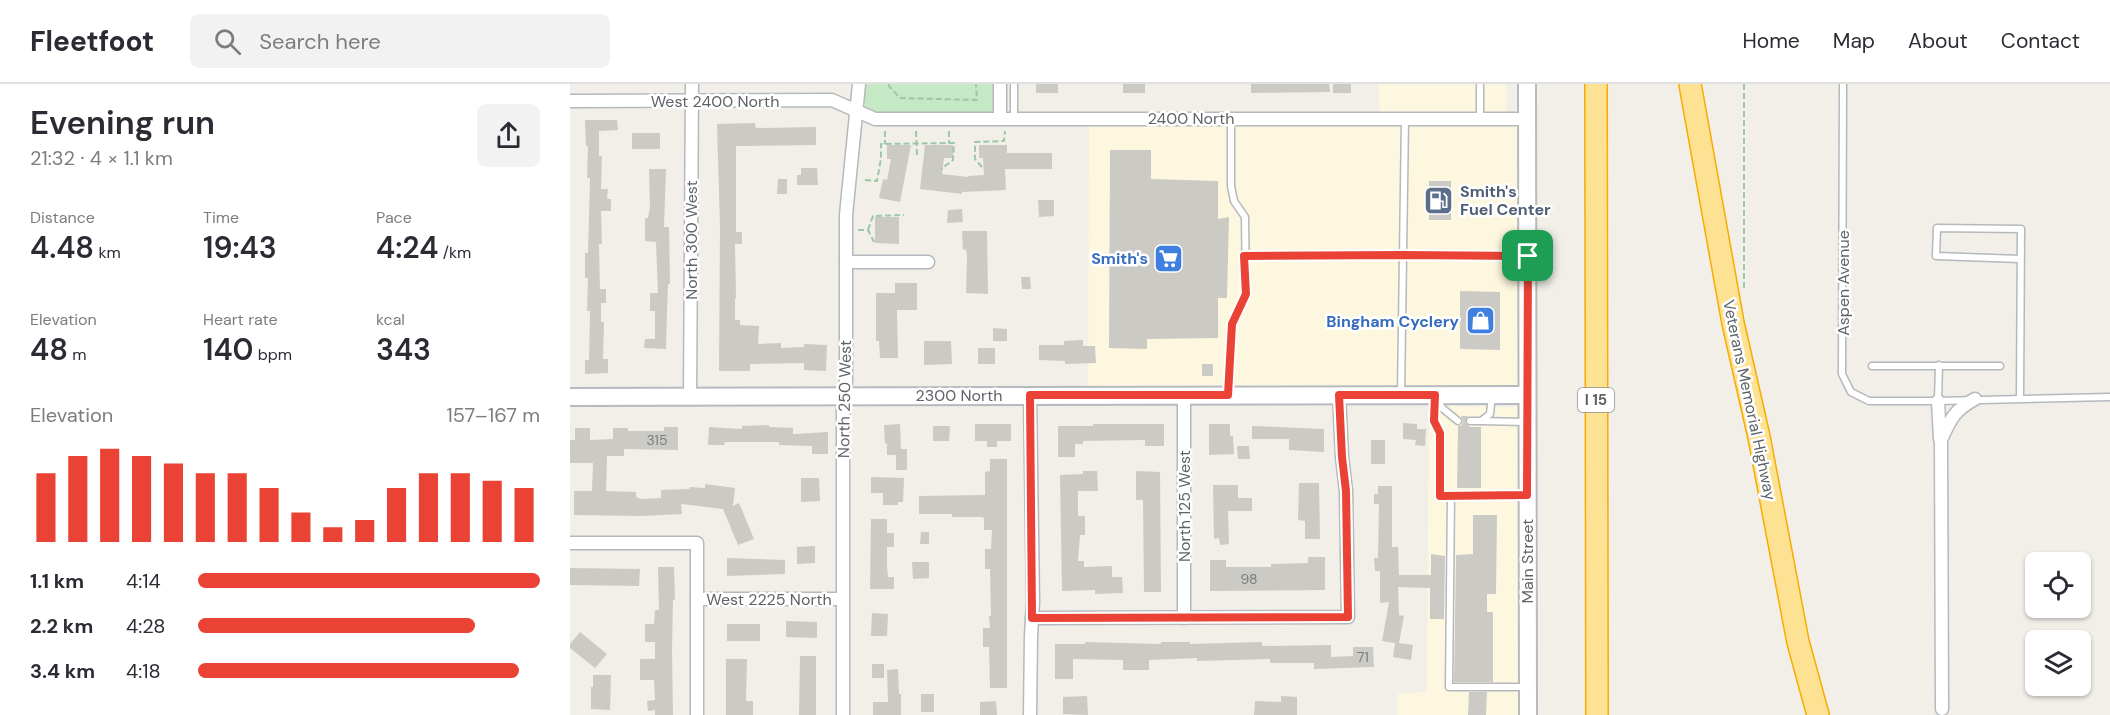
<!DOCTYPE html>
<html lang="en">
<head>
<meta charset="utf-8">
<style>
  body { margin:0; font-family:"DM Sans",sans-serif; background:#f2f2f3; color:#2b2b33; height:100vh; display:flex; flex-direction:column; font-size:22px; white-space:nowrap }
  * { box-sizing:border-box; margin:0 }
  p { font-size:20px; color:#7c7c81 }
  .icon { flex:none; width:33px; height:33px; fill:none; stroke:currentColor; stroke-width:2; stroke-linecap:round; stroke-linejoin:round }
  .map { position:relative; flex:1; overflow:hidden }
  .panel { display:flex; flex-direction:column; background:#fff; width:570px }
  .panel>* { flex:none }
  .tools { position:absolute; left:1455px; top:468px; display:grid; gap:12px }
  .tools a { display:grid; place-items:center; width:66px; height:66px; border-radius:9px; background:#fff; box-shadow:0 2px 4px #0004; font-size:30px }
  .pin { position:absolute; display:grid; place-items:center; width:51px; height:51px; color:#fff; margin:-26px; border-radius:12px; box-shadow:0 3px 9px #0006 }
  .round { display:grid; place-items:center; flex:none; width:63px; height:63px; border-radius:9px; background:#f2f2f3 }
  .head { display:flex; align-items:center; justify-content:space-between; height:102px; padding:0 30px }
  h1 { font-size:33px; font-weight:600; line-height:45px }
  .metrics { display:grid; grid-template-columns:repeat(3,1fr); gap:9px; height:102px; padding:6px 30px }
  .metrics div { display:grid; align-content:center }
  .metrics b { font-size:30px; font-weight:600 }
  .metrics small { font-size:16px; font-weight:400 }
  .metrics p { font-size:16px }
  .chart { height:168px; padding:12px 30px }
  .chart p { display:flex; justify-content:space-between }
  .chart svg { width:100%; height:108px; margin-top:6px; stroke:#ea4335; stroke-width:6 }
  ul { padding:0 30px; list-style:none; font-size:20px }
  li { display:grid; grid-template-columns:96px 72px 1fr; align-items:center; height:45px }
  li i { height:15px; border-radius:8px; background:#ea4335 }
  header { display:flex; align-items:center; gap:36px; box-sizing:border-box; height:84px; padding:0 30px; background:#fff; border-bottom:2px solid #e1e1e2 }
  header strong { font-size:28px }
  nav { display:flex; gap:33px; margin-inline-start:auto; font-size:21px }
  .search { width:420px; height:54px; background:#f2f2f3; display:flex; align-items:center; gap:15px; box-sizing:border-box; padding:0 21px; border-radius:9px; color:#7c7c81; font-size:22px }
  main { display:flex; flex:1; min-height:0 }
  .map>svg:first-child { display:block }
  .commercial { fill:#fef7e0 }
  .green { fill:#c5e8c5 }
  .building { fill:#cccac5 }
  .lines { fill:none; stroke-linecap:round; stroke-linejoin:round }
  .lane-casing { stroke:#b5b8bc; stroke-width:9 }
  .street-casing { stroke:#b5b8bc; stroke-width:15 }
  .secondary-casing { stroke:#b6babf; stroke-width:20 }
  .highway-casing { stroke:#f9ab00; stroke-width:24 }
  .path { stroke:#9cc7a9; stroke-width:2; stroke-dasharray:6 3; stroke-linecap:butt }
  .lane { stroke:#fff; stroke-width:6 }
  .street { stroke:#fff; stroke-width:12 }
  .secondary { stroke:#fff; stroke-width:16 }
  .highway { stroke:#fde293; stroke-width:21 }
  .route-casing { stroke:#fff; stroke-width:12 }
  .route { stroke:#ea4335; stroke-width:8 }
  .labels { text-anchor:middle; stroke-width:5; stroke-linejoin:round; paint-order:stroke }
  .number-label { font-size:14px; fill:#7a7d7f }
  .shield { fill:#fff; stroke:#8f9295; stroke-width:1.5 }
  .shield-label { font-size:15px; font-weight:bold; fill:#5f6368 }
  .street-label { font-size:16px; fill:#5f6368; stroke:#fff }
  .service-label { font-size:16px; font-weight:bold; fill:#4e5e75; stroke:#fff; text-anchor:start }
  .shop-label { font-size:16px; font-weight:bold; fill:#366cbe; stroke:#fff; text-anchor:end }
</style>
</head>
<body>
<header>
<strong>Fleetfoot</strong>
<div class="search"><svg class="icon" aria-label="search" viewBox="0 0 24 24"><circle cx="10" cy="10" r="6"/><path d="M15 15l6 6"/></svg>Search here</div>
<nav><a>Home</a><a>Map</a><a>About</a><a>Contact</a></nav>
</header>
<main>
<section class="panel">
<div class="head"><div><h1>Evening run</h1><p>21:32 · 4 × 1.1 km</p></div><a class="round"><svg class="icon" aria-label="share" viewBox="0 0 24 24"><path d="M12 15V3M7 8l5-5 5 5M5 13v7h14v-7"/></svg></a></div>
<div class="metrics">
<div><p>Distance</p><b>4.48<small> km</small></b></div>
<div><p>Time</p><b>19:43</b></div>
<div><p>Pace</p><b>4:24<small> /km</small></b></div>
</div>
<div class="metrics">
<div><p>Elevation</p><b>48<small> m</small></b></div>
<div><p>Heart rate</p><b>140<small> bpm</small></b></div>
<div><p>kcal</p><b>343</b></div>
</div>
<div class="chart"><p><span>Elevation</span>157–167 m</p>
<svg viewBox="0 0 160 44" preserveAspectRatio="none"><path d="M5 44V16M15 44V9M25 44V6M35 44V9M45 44V12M55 44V16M65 44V16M75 44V22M85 44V32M95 44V38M105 44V35M115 44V22M125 44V16M135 44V16M145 44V19M155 44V22"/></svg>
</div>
<ul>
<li><b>1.1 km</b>4:14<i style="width:100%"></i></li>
<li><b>2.2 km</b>4:28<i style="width:81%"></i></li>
<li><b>3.4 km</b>4:18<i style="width:94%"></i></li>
</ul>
</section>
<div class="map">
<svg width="1540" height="631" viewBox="0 0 1540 631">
  <rect width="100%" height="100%" fill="#f1efe8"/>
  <g class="commercial">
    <polygon points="809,0 936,0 936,30 956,41 957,309 518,306 519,40 810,40"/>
    <polygon points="859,322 949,323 949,631 828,631 828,610 857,608"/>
  </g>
  <rect class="green" x="295" y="0" width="130" height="30"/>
  <g class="building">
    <rect x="466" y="0" width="22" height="9"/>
    <rect x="553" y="0" width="22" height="9"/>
    <polygon points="681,0 759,0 760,8 681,9"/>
    <rect x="763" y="0" width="18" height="9"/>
    <polygon points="15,36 47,36 48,46 29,47 29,72 32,72 31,105 38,105 37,115 41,115 41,127 31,127 32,160 29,160 30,205 36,205 36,219 31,219 31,238 34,238 33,275 38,275 38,289 15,290 15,276 19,276 20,227 17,227 18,194 15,194 15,169 18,169 20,94 17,94 18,62 16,62"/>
    <polygon points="185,39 186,44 246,43 246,61 166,62 166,148 172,148 172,160 165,160 166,214 165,214 165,236 170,236 170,241 189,242 188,260 211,259 211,264 234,263 234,260 257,261 256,287 234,286 234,279 180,280 180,287 149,287 150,142 147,40"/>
    <rect x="62" y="49" width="28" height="16"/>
    <polygon points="317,61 341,61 330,118 309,114 313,95 317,96 321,75 317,75"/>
    <polygon points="355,61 383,61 383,74 374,74 372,90 398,93 398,92 414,91 413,74 409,74 409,61 437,61 437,69 482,69 482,85 435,85 436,106 392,108 392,110 350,105"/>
    <polygon points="540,66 581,66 581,95 648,97 648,135 659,133 657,214 648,214 648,254 577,255 577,265 539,264"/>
    <polygon points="231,84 247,84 248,101 227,101 227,91 231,91"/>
    <polygon points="79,85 96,85 94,143 99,143 100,200 98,200 97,228 96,265 74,264 75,255 85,255 85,227 80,227 80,209 88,209 86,158 75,157 75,134 78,134 80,123"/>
    <polygon points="208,95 217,95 217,110 207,110"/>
    <rect x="859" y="97" width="22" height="39"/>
    <polygon points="468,116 484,116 484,132 469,133"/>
    <polygon points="392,125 393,138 377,139 378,126"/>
    <polygon points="305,133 329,133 329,160 305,159"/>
    <polygon points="392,147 417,147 418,210 396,209 397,174 396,165 393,166"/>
    <polygon points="451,193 460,193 461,205 452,205"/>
    <polygon points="325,199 347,199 347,226 327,226 328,274 310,274 309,257 306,257 306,209 325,209"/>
    <polygon points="890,207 930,208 930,266 890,265"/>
    <polygon points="423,244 437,245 437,257 423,257"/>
    <polygon points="513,256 513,262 525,262 526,279 495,280 495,277 469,276 469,261 494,261 494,257"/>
    <polygon points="354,257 381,257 382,280 354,281"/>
    <rect x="408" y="264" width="17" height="16"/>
    <rect x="632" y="280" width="11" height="12"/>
    <polygon points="891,332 898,332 895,338 900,343 911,343 911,404 887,404 888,342 892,341 893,337"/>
    <polygon points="833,339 847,340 847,345 856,345 855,362 845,361 846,356 833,355"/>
    <polygon points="330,340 331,365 337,365 337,386 326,386 326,371 317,371 317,359 315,360 314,341"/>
    <polygon points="405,340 441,340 441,357 427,357 427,363 417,363 417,357 405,357"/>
    <polygon points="523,340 594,340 594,362 575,362 575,356 513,357 513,360 505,360 505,373 488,373 488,342 523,342"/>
    <polygon points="639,340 660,340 660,352 663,352 664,370 639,371"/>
    <polygon points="199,341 199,343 223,344 223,350 258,348 258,370 242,370 242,362 209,361 209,358 155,358 154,361 138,361 139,343 172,345 172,342"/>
    <polygon points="363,342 380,342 379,357 363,357"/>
    <polygon points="682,342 754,345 754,368 719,366 719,355 682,355"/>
    <polygon points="94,343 108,343 108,366 54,365 54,372 37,372 36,407 66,408 66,413 71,415 91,414 91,406 119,405 120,403 135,404 135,400 165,404 163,422 169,419 184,455 168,461 153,425 111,420 112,430 71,432 4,431 4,407 22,407 23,379 0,379 0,356 5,356 5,344 20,344 20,356 43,355 43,344 58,344 58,347 94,347"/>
    <rect x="801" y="356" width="14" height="24"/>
    <polygon points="667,362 679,362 680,375 668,375"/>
    <polygon points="420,375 437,375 437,604 420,604 419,563 413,563 413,544 420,544 419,532 421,532 420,485 415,485 415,465 421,465 422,446 414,446 414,434 411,433 382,433 382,430 349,430 349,412 415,411 415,388 420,387"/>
    <polygon points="513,387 527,387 528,407 508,407 508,432 515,432 515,451 510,451 508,477 514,477 514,483 542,482 542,493 552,493 553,509 525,510 525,506 492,507 490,391 513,390"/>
    <polygon points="566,387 590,388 591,508 574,508 573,416 566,416"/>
    <polygon points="301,393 334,394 333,418 328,418 328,421 313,421 313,409 301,409"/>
    <polygon points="231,394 249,394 250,417 231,418"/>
    <polygon points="729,399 749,399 750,455 735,455 735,437 728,436"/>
    <polygon points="643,401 668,401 668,414 682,414 682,427 658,427 659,460 650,461 649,454 644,455"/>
    <polygon points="808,402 822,402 822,463 828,463 829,491 861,491 861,470 875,472 874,535 860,535 860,504 828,503 829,531 834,532 829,559 843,561 841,576 823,573 825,559 812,557 819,518 810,519 810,487 805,487 804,474 808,474 809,420 804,420 804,410 808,410"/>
    <polygon points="903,431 927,431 926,510 917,510 917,528 923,528 923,598 884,598 886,471 903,470"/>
    <polygon points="301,435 317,435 317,449 324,449 324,463 317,463 317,482 318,493 324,493 324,505 300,505"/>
    <polygon points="351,448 359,448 359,460 350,460"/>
    <polygon points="245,462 245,479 227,480 227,463"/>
    <polygon points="738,473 755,473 755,506 640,507 640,476 656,476 656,483 701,483 701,480 738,479"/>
    <polygon points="157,474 215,476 215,490 157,492"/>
    <polygon points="342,478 359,478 359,494 343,495"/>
    <polygon points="88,483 104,483 105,515 103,516 102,566 103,631 85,631 85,626 78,627 77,617 85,616 84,596 70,596 70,575 85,575 85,558 75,558 75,540 84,540 85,526 89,526"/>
    <polygon points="0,484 70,485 69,502 0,501"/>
    <polygon points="302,529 318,530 317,552 301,552"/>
    <polygon points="216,537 247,538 247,554 216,553"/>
    <rect x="157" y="540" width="33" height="17"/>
    <polygon points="10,548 37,570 25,584 0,564 0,560"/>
    <polygon points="515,558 591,560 591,558 620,558 620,560 692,558 692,562 761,561 761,573 783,572 783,563 803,563 804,583 744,585 744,579 700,579 700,575 627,577 627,574 579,576 579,586 553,586 553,576 503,575 503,595 485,595 485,560 515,560"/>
    <polygon points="230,572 246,572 246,631 229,631"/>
    <polygon points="156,575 177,575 176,617 183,617 183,631 156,631"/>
    <rect x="302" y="580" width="12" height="14"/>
    <polygon points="328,585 329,610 331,610 331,631 303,631 303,618 318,618 317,586"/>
    <polygon points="23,591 41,591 40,626 21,625 21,603 23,603"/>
    <polygon points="899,608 917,608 916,631 898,631"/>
    <rect x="351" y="610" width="13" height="18"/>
    <polygon points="517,612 518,631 493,630 493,613"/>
    <polygon points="711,612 727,613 727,631 684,631 685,617 711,618"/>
    <polygon points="426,617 427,631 410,631 410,618"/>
  </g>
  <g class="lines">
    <defs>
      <g id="lane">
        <polyline points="444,0 444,34"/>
        <polyline points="910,0 910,34"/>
        <polyline points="1273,0 1272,290 1281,308 1299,317 1368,317 1540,313"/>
        <polyline points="674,172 955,172"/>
        <polyline points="1302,282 1430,282"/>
        <polyline points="658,310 662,240 676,210 675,133 664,117 661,102 661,35"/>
        <polyline points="831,310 835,34"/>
        <polyline points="865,312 864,337 870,349 870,412 957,411"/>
        <polyline points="867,314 872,324 888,337"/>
        <polyline points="1450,314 1451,145 1367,144 1366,172 1450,175"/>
        <polyline points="1368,317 1369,281"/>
        <polyline points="900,337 911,337 920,330 922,311"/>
        <polyline points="911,337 955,338"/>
        <polyline points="881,412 879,603 958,603"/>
      </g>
      <g id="street">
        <polyline points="0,17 262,16 305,35 957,35"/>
        <polyline points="430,34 430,0"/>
        <polyline points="276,178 358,178"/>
        <polyline points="614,311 614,534"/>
        <polyline points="120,313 122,0"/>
        <polyline points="1368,317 1370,355"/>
        <polyline points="0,459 127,459 127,631"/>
        <polyline points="127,515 272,515"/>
        <polyline points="462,534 778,533 776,407 772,373 769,311"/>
        <path d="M 1372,625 L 1371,356 C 1380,336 1384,326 1405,315"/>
        <polyline points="273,631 273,324 276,298 276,131 289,0"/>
        <polyline points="460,631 461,552 463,518 460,311"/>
      </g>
      <g id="secondary">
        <polyline points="957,0 958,631"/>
        <polyline points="0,313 957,311"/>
      </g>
      <g id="highway">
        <polyline points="1026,0 1027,631"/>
        <polyline points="1120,0 1163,239 1189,353 1228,558 1248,631"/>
      </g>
    </defs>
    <use href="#lane" class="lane-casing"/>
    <use href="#street" class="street-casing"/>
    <use href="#secondary" class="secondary-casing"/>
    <use href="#highway" class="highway-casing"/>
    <g class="path">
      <polyline points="319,0 319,2 330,14 407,16 406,0"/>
      <polyline points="1174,0 1174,206"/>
      <polyline points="315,47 315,60"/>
      <polyline points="346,47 347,71"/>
      <polyline points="379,47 379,59"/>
      <polyline points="412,83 405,75 405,58 434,57 435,47"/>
      <polyline points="295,96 307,97 311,74 311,60 384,59 383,76 371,85"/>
      <polyline points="288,146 298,146 304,158"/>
      <polyline points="298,146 303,132 334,131"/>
    </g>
    <use href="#lane" class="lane"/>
    <use href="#street" class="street"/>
    <use href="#secondary" class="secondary"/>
    <use href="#highway" class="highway"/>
  </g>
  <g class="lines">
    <defs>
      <polygon id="route" points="833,171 958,172 957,411 870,412 870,349 864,337 865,311 769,311 772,373 776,407 778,533 462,534 460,311 658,311 662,240 676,210 674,172"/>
    </defs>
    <use href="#route" class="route-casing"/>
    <use href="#route" class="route"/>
  </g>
  <defs>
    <symbol id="fuel-square" viewBox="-11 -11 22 22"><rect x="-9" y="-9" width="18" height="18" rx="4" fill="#5c6f8a" stroke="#fff"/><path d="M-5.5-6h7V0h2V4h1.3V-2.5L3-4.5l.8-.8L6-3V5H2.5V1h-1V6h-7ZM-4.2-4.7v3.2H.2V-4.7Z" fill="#fff"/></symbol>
    <symbol id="supermarket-square" viewBox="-11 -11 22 22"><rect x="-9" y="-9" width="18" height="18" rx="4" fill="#3f7fe0" stroke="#fff"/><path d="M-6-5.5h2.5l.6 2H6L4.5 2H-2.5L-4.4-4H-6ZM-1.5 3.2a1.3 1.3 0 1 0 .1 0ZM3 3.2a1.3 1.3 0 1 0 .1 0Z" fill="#fff"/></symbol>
    <symbol id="shop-square" viewBox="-11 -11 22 22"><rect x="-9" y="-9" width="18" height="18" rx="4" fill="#3f7fe0" stroke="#fff"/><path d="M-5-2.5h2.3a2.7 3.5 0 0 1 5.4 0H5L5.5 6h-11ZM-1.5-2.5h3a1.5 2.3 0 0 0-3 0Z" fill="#fff"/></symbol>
  </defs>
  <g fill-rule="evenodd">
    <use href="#fuel-square" x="852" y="100" width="33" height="33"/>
    <use href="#supermarket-square" x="582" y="158" width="33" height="33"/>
    <use href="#shop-square" x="894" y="220" width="33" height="33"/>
  </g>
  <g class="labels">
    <g class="number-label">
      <text x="87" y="361">315</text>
      <text x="679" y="500">98</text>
      <text x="793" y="578">71</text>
    </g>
    <rect class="shield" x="1008" y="304" width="36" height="24" rx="4.5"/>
    <g class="shield-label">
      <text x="1026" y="321">I 15</text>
    </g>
    <g class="street-label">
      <text x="145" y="23">West 2400 North</text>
      <text x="621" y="40">2400 North</text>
      <text transform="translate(121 156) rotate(-90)" y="6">North 300 West</text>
      <text transform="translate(1273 199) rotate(-90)" y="6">Aspen Avenue</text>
      <text x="389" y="317">2300 North</text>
      <text transform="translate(274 315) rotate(-89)" y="6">North 250 West</text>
      <text transform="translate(1180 316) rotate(78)" y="6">Veterans Memorial Highway</text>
      <text transform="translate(614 422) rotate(-90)" y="6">North 125 West</text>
      <text transform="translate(957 477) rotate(-90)" y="6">Main Street</text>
      <text x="199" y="521">West 2225 North</text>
    </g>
    <g class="service-label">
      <text x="890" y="113">Smith's<tspan x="890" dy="18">Fuel Center</tspan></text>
    </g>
    <g class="shop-label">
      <text x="578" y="180">Smith's</text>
      <text x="889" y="243">Bingham Cyclery</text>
    </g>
  </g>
</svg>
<div class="tools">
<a><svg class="icon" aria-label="locate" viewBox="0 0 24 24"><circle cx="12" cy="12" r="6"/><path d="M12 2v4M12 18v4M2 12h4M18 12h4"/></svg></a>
<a><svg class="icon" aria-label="layers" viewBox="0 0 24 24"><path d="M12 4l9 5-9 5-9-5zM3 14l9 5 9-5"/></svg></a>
</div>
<div class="pin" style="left:958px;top:172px;background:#1e9e55"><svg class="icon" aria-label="arrive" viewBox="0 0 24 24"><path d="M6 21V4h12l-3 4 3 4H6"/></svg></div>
</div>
</main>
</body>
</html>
